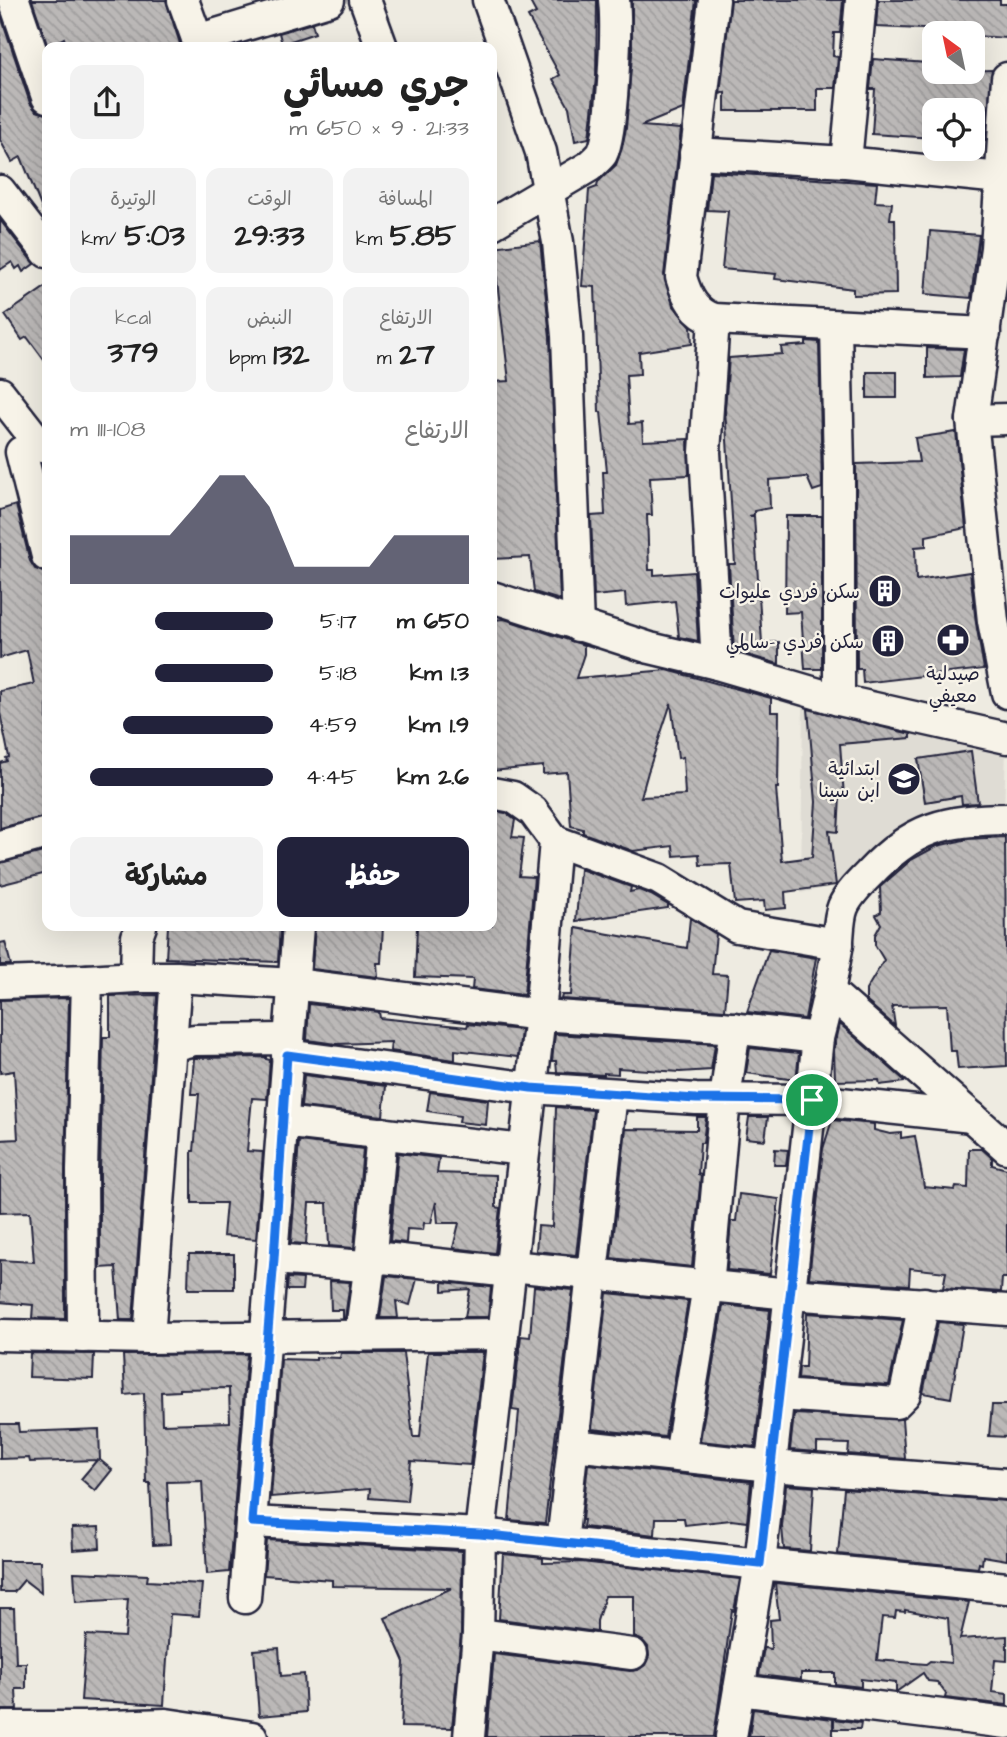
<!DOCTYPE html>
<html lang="ar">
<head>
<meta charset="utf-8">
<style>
  body { margin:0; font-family:"Architects Daughter","Playpen Sans Arabic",sans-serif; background:#f2f2f2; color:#222; direction:rtl; height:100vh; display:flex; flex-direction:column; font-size:26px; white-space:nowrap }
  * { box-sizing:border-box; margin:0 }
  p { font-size:23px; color:#767676 }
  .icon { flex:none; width:38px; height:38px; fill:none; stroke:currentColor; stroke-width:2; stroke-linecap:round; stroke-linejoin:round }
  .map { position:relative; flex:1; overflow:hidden; direction:ltr }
  .drawer { position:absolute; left:42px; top:42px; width:455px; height:889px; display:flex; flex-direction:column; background:#fff; border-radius:14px; box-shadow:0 7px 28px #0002; direction:rtl }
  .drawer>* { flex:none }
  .needle { width:46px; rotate:327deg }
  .tools { position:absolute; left:922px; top:21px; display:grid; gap:14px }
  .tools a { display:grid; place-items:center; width:63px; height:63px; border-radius:14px; background:#fff; box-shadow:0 7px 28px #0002; font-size:35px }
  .pin { position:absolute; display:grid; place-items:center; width:60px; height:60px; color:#fff; margin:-30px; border:4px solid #fff; border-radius:50%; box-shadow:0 2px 7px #0007 }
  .round { display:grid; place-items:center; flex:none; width:74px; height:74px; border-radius:14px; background:#f2f2f2 }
  .overview { display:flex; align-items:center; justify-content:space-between; height:119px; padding:0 28px }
  h1 { font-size:38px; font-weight:700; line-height:52px }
  .figures { display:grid; grid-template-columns:repeat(3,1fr); gap:10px; height:119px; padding:7px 28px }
  .figures div { display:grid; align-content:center; border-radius:14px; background:#f2f2f2; text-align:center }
  .figures b { font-size:30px; font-weight:700 }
  .figures small { font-size:19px; font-weight:400 }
  .figures p { font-size:19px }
  .chart { height:196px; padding:14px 28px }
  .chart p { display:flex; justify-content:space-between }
  .chart svg { width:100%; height:126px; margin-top:7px; fill:#22223b; opacity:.7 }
  .action { display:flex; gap:14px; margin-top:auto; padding:14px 28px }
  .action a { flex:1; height:80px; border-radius:14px; background:#22223b; color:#fff; font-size:28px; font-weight:700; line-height:80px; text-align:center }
  .action a+a { background:#f2f2f2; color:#222 }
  ul { padding:0 28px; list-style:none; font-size:23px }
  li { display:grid; grid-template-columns:112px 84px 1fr; align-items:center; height:52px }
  li i { height:18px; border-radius:9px; background:#22223b }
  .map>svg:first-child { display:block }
  .built { fill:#dfdcd4 }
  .building { fill:url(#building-back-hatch); stroke:#22223b; stroke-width:2; fill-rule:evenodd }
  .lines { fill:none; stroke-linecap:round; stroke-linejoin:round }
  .minor-casing { stroke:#22223b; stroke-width:35 }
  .minor { stroke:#f7f3e8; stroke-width:30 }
  .route-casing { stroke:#fff; stroke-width:14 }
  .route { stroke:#1a73e8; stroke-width:9 }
  .labels { text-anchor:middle; stroke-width:5; stroke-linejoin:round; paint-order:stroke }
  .poi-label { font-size:19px; fill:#22223b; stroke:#f7f3e8; text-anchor:end }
</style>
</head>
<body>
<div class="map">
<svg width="1007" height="1737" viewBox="0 0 1007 1737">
  <defs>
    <pattern id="building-back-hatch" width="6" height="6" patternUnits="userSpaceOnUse" patternTransform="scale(1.75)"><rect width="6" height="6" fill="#bbb8b7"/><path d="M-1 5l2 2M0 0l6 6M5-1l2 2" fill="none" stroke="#a09e9e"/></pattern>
  </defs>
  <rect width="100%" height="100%" fill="#eeebe1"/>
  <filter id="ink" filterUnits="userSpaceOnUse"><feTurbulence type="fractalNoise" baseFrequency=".0143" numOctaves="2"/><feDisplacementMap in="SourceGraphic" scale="14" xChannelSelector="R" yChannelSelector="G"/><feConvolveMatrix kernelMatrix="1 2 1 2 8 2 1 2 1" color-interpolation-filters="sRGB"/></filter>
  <g filter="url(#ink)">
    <polygon class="built" points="803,698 1006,747 1004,811 849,883 801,893"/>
    <g class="building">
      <polygon points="32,0 166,0 181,47 67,47 64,38 48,47"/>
      <polygon points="529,0 597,0 596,78 589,138 575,141 569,107 553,79 560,75 528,17 536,13"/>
      <polygon points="632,0 696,0 683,109 641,126 681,129 664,275 673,305 691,326 692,344 639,352 640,374 626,375 629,424 642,423 643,441 688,439 689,475 650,477 652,515 647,515 649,570 654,570 654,575 694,572 698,641 679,637 675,601 626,606 625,593 594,596 591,516 605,515 603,472 607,472 601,412 599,412 595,287 582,286 589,190 597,187 598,182 616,165 622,148 626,128 632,55"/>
      <polygon points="731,0 843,0 840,33 834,33 833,56 838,57 835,88 817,88 817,111 725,111 725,92 720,94"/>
      <polygon points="878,0 1000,0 1000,4 1007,4 1007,38 973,36 973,33 945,33 946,30 876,27"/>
      <polygon points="0,13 30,103 36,111 47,114 47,221 21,157 12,162 0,140"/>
      <polygon points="312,23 315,33 282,44 279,33"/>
      <polygon points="873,59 927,63 926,72 992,70 985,141 973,140 973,110 934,110 934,138 872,134 875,89 870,89"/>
      <polygon points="711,172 877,183 875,202 892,203 890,219 895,219 896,294 853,295 853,289 775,279 776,274 722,269 728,211 707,210"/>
      <polygon points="0,220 34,264 23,272 20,266 16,269 12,262 0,270"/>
      <polygon points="930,231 979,235 971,298 925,294"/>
      <polygon points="540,241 550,337 560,600 534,592 530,557 492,559 492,382 509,381 493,247"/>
      <polygon points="47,286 47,364 27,337 22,340 5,315"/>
      <polygon points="806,341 819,342 822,488 813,491 807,477 769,480 770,508 754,511 754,515 749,516 754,516 762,643 779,642 779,664 734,651 729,564 735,564 725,409 729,358 782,354 781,347 806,345"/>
      <polygon points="927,348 964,349 960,377 927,378"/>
      <rect x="867" y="372" width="30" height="26"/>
      <polygon points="956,432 966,528 926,536 926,546 915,547 916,580 970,572 976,623 984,669 863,683 862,669 857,669 856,464 919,462 915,438"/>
      <polygon points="16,505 30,561 35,569 47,573 47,816 0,828 0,763 7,761 6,758 9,757 0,713 0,691 34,684 27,650 0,658 0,510"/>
      <polygon points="786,516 822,516 822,669 805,669 801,612 785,613"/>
      <path d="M 504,619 L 584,645 L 584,654 L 576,678 L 667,670 L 771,698 L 771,712 L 779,712 L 778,788 L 776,788 L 782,861 L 812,857 L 816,802 L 808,709 L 911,734 L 911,738 L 840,744 L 844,796 L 840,797 L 838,832 L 829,831 L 836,885 L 785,892 L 786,908 L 765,910 L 764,901 L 735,903 L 731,864 L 700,865 L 699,854 L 674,856 L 673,846 L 633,851 L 583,833 L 583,829 L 571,826 L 567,772 L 543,774 L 543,766 L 492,771 L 492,620 ZM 671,703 L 678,758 L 683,757 L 685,795 L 641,797 L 648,772 Z"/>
      <polygon points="971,751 978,803 962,804 961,796 925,802 918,759"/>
      <polygon points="492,811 506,813 515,820 512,837 524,838 519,876 534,877 524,995 472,989 473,979 415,977 417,926 492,926"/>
      <polygon points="1005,837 1007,1066 958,1069 956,1051 950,1051 947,1005 892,1006 895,1026 866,1001 866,990 884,960 875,945 875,935 881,924 876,915 881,912 880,887 911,860 937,846 968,839"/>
      <polygon points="47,851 47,873 0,885 0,863"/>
      <polygon points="580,869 631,887 630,892 639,890 651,895 668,905 668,908 576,921"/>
      <polygon points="690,918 716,934 712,974 728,975 725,1010 561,999 562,995 571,995 576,928 687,948"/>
      <polygon points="168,926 280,926 278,962 166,958"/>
      <polygon points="315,926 383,926 381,963 377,963 378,977 312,969"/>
      <polygon points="5,942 11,965 0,965 0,943"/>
      <polygon points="769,950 816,958 805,1019 747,1012"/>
      <polygon points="157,995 133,1320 120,1320 116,1267 100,1268 100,1171 103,1037 110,1037 110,996"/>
      <polygon points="69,998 65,1171 65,1319 32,1318 33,1305 0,1302 0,1260 34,1262 30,1212 0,1213 0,1140 18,1139 14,1071 0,1073 0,1000"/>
      <polygon points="309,1004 379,1012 380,1018 467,1027 468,1024 521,1030 518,1057 455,1050 455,1060 390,1051 391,1042 337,1044 307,1040"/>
      <polygon points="840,1024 904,1080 904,1082 880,1085 879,1080 835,1081 834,1050"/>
      <polygon points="555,1034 715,1044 711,1070 680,1072 618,1068 618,1074 604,1073 604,1075 557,1072 556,1061 552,1061"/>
      <polygon points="750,1048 799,1053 796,1080 746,1073"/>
      <polygon points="266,1057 266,1059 270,1060 267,1099 252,1098 247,1151 263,1152 256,1239 223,1236 226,1203 192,1203 192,1151 194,1151 199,1094 191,1094 194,1058"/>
      <polygon points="304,1075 386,1086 383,1116 301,1107"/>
      <polygon points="430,1092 488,1100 486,1125 459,1122 460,1116 427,1111"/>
      <polygon points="556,1107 593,1110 576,1255 536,1251 538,1226 552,1227"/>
      <polygon points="697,1117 706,1117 703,1143 700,1143 698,1174 701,1175 692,1267 611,1258 626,1129 697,1130"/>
      <polygon points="749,1117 768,1117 765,1140 746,1138"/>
      <polygon points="832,1120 874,1124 874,1130 890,1134 901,1133 901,1138 915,1136 924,1187 955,1190 956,1187 968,1188 969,1149 982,1149 992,1158 992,1165 1007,1169 1007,1278 1002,1278 1001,1292 943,1288 946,1272 910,1268 909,1285 809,1278 823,1149"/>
      <polygon points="299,1141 363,1149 354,1248 329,1246 327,1203 309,1203 306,1244 291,1243"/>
      <polygon points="775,1149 788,1150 786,1165 774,1165"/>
      <polygon points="398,1153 439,1158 437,1173 496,1175 496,1207 500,1208 495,1253 453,1248 459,1223 438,1223 436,1202 431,1223 424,1223 423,1230 407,1229 406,1243 390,1241"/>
      <polygon points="739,1194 779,1199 770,1274 727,1270 731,1221 736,1221"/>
      <polygon points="189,1254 234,1254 234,1289 188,1289"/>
      <polygon points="386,1276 417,1279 410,1305 396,1301 398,1318 380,1318"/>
      <polygon points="288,1278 303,1279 302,1290 287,1290"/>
      <polygon points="330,1281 350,1282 345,1318 343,1318 343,1310 331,1310"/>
      <polygon points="443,1282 491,1287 488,1317 465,1317 470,1289 443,1291"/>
      <polygon points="534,1286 573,1290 545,1523 509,1520 519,1411 512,1410 521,1336 530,1337"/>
      <polygon points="607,1293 688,1301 665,1437 592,1429"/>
      <polygon points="723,1305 770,1310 755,1447 700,1441"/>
      <polygon points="807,1313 903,1320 889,1385 798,1379 799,1367 805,1367"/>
      <polygon points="938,1322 963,1324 951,1398 923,1393"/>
      <polygon points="428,1352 483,1352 470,1465 411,1461 407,1501 369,1498 370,1489 271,1497 281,1359 316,1360 316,1357 340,1358 341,1353 403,1353 413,1437 420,1437"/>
      <polygon points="30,1353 94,1354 93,1379 29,1377"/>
      <path d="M 247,1354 L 229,1572 L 207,1574 L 202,1481 L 167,1482 L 170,1544 L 153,1545 L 150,1483 L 146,1483 L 144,1393 L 125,1395 L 123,1355 ZM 229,1388 L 230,1422 L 162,1424 L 161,1392 L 179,1391 L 179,1389 Z"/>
      <polygon points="992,1405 1007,1405 1007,1437 989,1436"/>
      <polygon points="794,1414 902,1419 905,1459 848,1454 849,1444 817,1443 817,1452 790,1450"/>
      <polygon points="0,1424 18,1424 19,1432 99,1429 100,1460 112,1470 95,1491 81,1479 97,1460 30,1462 29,1458 0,1459"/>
      <polygon points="588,1464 751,1482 747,1522 731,1520 685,1525 684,1518 656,1518 655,1535 583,1527 584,1520 582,1520"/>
      <polygon points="786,1485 814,1487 810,1551 784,1549 782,1527"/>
      <polygon points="844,1489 1007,1501 1007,1560 983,1556 982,1564 979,1563 978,1568 838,1554"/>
      <polygon points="99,1527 100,1548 73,1550 72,1528"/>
      <polygon points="267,1540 462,1551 461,1633 452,1728 401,1727 404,1662 385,1618 452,1588 332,1586 332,1580 264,1575"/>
      <polygon points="503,1554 543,1558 543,1563 581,1562 740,1579 734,1611 732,1610 714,1737 487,1737 494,1654 630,1671 638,1670 645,1665 649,1656 648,1647 643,1641 634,1637 634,1596 605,1596 597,1621 597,1632 499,1619"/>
      <polygon points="0,1561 40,1561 41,1593 24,1580 14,1592 0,1592"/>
      <polygon points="74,1572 148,1575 147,1581 202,1584 199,1616 170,1614 164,1705 81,1700 86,1635 125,1637 128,1599 76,1602"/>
      <path d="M 775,1583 L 969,1602 L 960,1639 L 1007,1636 L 1007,1661 L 995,1660 L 992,1692 L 1007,1694 L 1007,1705 L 945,1698 L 946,1694 L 937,1682 L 928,1681 L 923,1673 L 896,1692 L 896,1683 L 861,1679 L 861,1687 L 835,1684 L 835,1673 L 801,1673 L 801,1680 L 759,1675 L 764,1648 L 771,1649 L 770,1620 L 779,1619 ZM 905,1610 L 948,1618 L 951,1663 L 930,1661 L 926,1664 L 877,1660 L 882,1617 L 895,1618 L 896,1611 L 905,1612 Z"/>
      <polygon points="0,1608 14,1608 16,1663 26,1663 26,1689 16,1689 17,1710 0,1710"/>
      <polygon points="279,1648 281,1676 304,1674 306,1712 259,1716 254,1650"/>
      <polygon points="753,1709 833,1719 833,1737 749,1737"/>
      <polygon points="834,1719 861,1723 860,1729 834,1729"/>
    </g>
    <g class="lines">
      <defs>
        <g id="minor">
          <polyline points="14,0 47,97"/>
          <polyline points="183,0 200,47"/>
          <polyline points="365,0 382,47"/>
          <polyline points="488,0 541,152 558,242 567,336 578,626"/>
          <path d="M 714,0 L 681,277 C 687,297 694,312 714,319 L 985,333"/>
          <polyline points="197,40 329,0"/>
          <polyline points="1007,78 996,248 972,420 993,621 1007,693"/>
          <polyline points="695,153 846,162 1000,178"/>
          <polyline points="846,162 861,0"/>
          <polyline points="0,191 47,252"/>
          <path d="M 492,224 L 590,166 C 594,162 599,158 602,154 C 613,133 617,26 614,0"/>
          <polyline points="714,319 705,452 717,664"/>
          <polyline points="836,326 839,469 839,700"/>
          <polyline points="0,393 42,447"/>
          <polyline points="972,420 1007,419"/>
          <polyline points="21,452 47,556"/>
          <polyline points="492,597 650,648 717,664 839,700 1007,738"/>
          <polyline points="492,793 513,797 533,811 555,841 659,879 737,927 838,944"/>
          <polyline points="0,846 47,833"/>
          <polyline points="141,926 137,937 136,977 176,977 149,1338"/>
          <polyline points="176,977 294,984 540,1015 722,1027 818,1038"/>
          <polyline points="0,983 87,980"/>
          <polyline points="830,992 1007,1148"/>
          <polyline points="171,1046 194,1040 287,1039 287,1055 531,1088 696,1099 812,1100 972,1117"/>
          <polyline points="283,1122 524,1150"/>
          <polyline points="274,1259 364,1266 383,1258 510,1272"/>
          <polyline points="511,1266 790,1294 1007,1310"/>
          <polyline points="0,1335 149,1338 503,1334"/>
          <polyline points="360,1336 370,1263 382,1133"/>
          <polyline points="83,1337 82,1171 87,980 136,977"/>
          <polyline points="779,1395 896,1403 905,1394 924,1303"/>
          <polyline points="573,1445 771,1466 1007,1484"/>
          <polyline points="680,1456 708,1286 725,1099 735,1028"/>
          <polyline points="252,1522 480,1534 760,1564 1007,1588"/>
          <polyline points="562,1543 612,1094"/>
          <polyline points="245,1598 298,926"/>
          <polyline points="478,1634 632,1654"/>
          <polyline points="739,1690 1007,1723"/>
          <polyline points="0,1727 83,1727 166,1724 252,1737"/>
          <polyline points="469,1737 478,1634 480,1534 540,1015 555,841"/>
          <path d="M 731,1737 L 760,1564 L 818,1038 C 826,1008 832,980 837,949 C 839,937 838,919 843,907 C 848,895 860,883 869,874 C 913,827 945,820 1007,819"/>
        </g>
      </defs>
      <use href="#minor" class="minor-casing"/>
      <use href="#minor" class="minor"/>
    </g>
  </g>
  <g class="lines" filter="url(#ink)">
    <defs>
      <polygon id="route" points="287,1055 531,1088 696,1099 812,1100 760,1564 480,1534 252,1522 274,1259"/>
    </defs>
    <use href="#route" class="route-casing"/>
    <use href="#route" class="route"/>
  </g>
  <defs>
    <symbol id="building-disc" viewBox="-11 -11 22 22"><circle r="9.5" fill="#22223b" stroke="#f7f3e8"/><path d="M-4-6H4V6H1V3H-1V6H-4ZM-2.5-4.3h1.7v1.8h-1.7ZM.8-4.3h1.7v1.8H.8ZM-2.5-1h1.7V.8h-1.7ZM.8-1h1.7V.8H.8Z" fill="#fff"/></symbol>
    <symbol id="pharmacy-disc" viewBox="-11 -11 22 22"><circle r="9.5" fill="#22223b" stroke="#f7f3e8"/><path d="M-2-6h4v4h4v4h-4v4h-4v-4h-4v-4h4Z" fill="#fff"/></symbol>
    <symbol id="school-disc" viewBox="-11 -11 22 22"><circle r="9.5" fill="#22223b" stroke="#f7f3e8"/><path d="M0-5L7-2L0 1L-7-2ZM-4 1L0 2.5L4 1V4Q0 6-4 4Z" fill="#fff"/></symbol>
  </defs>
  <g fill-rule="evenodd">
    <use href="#building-disc" x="866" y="572" width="38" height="38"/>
    <use href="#pharmacy-disc" x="934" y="621" width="38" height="38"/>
    <use href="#building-disc" x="869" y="622" width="38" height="38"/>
    <use href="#school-disc" x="885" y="760" width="38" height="38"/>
  </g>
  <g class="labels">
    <g class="poi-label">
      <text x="860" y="598">سكن فردي عليوات</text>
      <text x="864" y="648">سكن فردي -سالمي</text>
      <text x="953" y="680" text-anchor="middle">صيدلية<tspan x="953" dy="22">معيفي</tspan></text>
      <text x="880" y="775">ابتدائية<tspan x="880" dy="22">ابن سينا</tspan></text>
    </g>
  </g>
</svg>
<div class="tools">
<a><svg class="needle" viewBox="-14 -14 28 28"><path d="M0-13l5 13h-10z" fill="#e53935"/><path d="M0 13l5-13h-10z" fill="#767676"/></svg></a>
<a><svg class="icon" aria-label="locate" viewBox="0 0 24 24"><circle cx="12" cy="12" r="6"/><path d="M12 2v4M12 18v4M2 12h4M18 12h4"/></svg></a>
</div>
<div class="pin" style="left:812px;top:1100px;background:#1e9e55"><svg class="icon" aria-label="arrive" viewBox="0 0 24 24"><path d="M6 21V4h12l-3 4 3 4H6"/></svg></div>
<section class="drawer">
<div class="overview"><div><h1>جري مسائي</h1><p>21:33 · 9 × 650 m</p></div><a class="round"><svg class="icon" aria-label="share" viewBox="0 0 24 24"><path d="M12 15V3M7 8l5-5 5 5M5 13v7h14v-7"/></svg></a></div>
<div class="figures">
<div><p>المسافة</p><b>5.85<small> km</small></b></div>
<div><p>الوقت</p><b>29:33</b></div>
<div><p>الوتيرة</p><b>5:03<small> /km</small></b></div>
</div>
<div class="figures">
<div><p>الارتفاع</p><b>27<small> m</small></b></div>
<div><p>النبض</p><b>132<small> bpm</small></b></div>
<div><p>kcal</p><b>379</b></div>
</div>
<div class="chart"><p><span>الارتفاع</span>108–111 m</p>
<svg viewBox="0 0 160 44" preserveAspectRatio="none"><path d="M0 44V27L10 27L20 27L30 27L40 27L50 17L60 6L70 6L80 17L90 38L100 38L110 38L120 38L130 27L140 27L150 27L160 27V44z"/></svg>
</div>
<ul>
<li><b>650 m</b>5:17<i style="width:58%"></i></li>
<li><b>1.3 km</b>5:18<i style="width:58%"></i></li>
<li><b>1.9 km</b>4:59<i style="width:74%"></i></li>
<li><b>2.6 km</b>4:45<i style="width:90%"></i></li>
</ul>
<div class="action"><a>حفظ</a><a>مشاركة</a></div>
</section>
</div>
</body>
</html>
